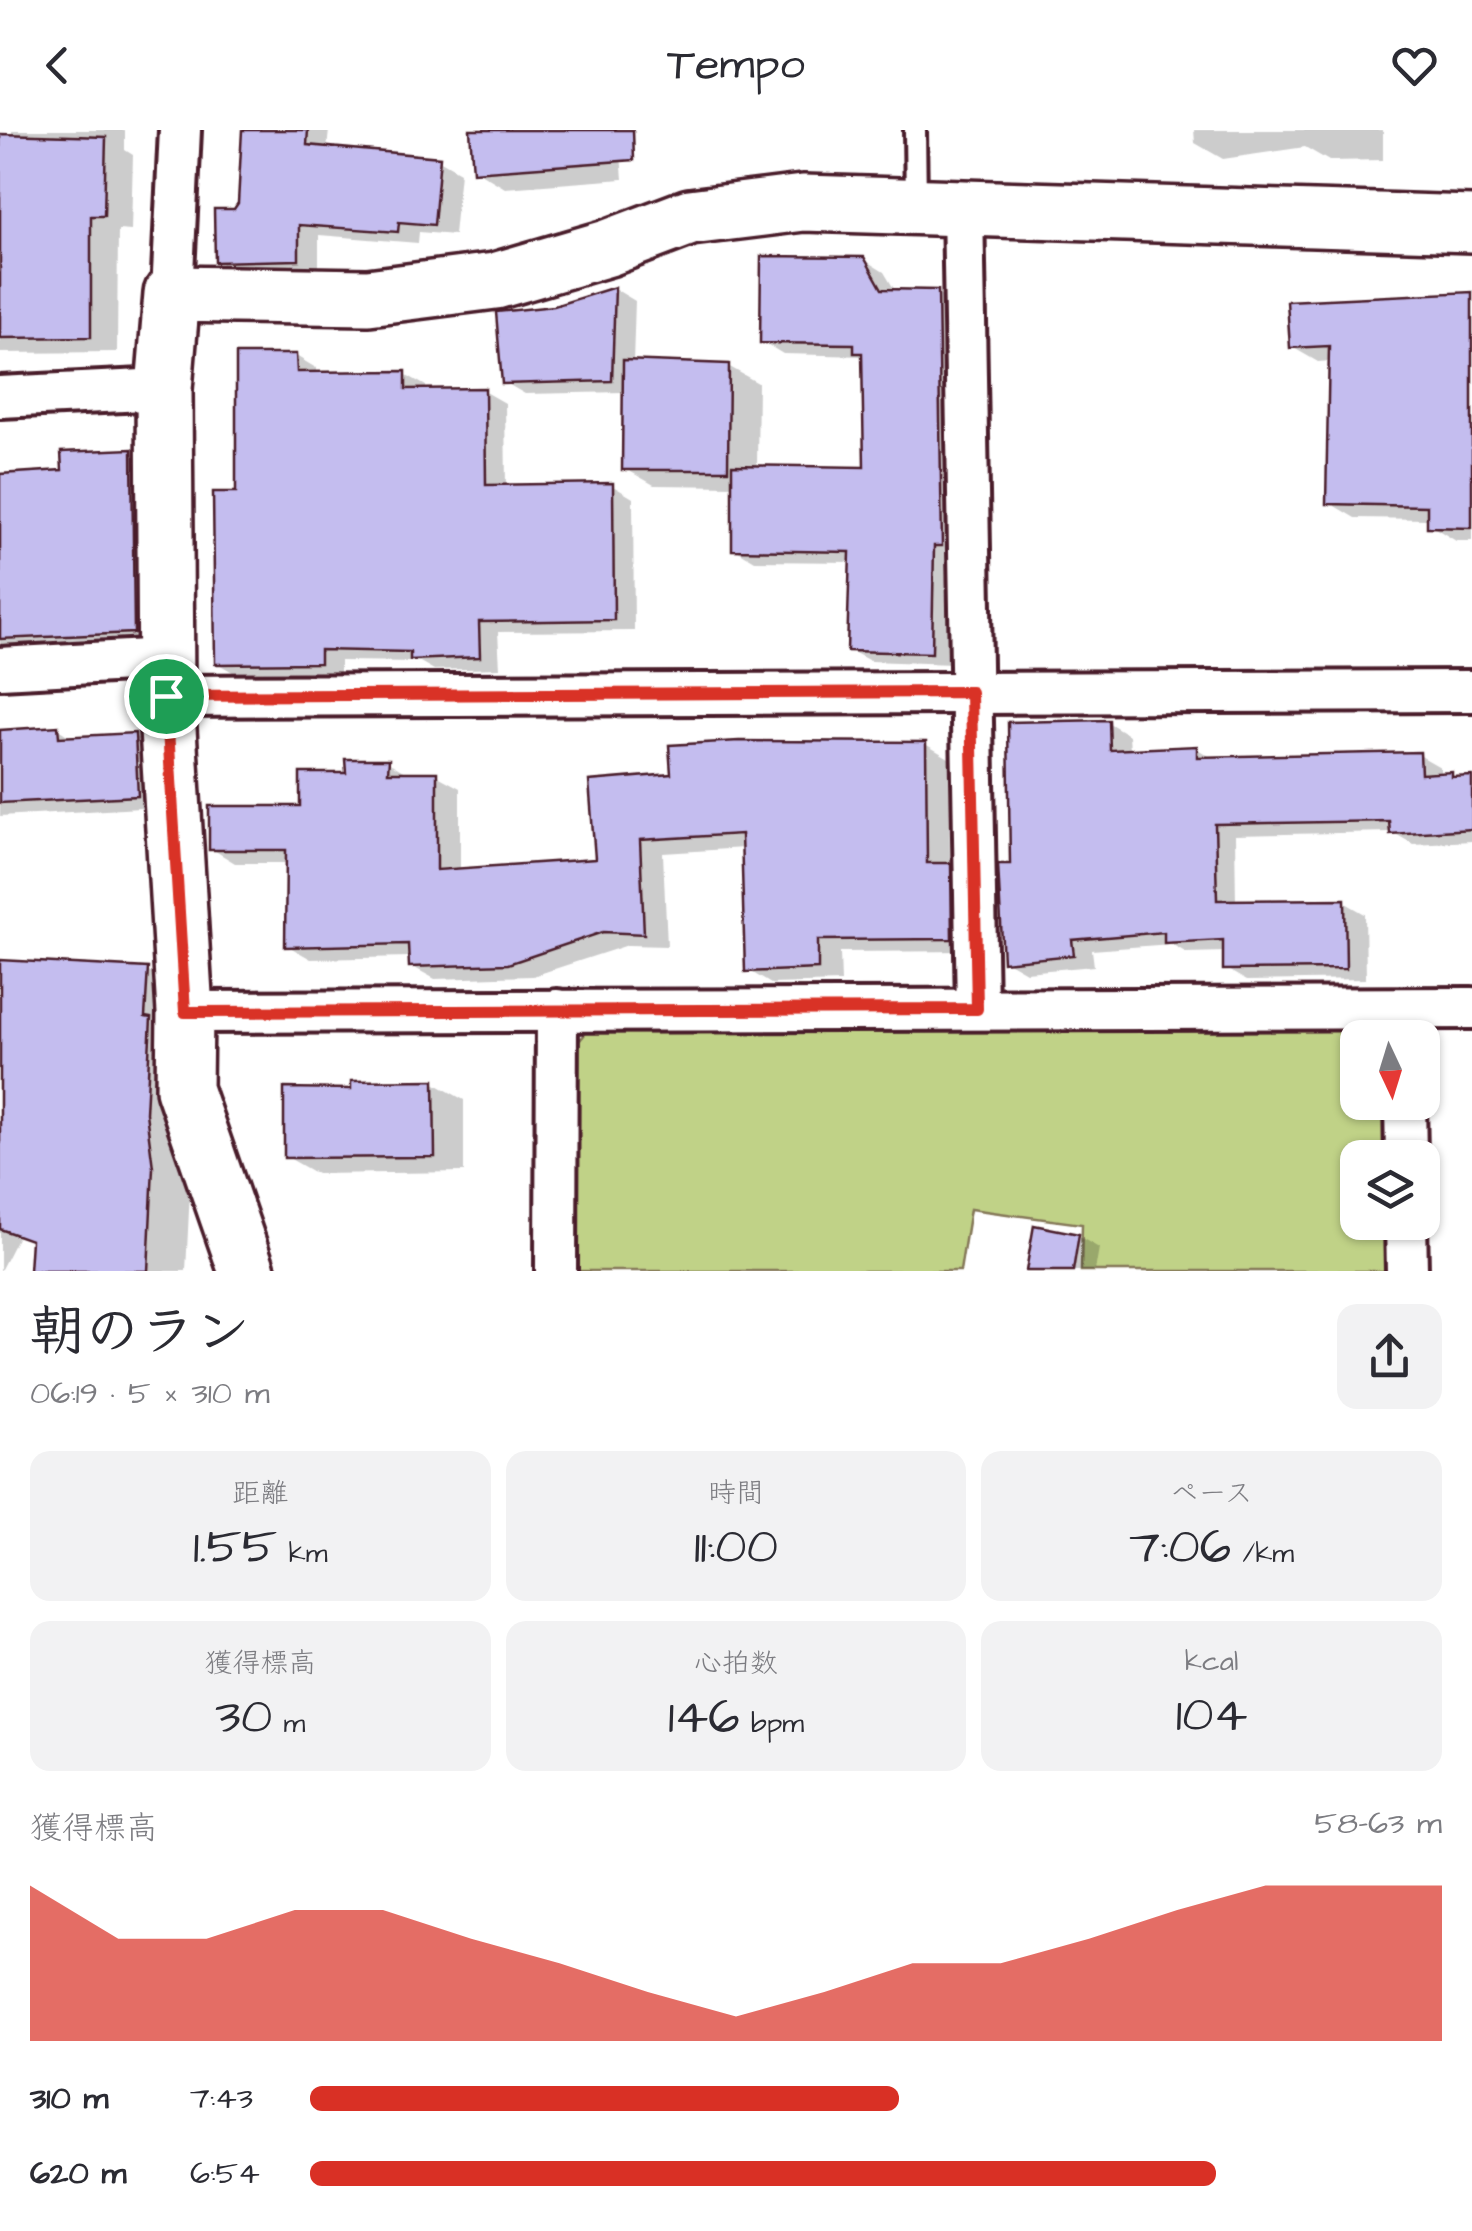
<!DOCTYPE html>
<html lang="ja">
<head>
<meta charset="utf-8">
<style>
  body { margin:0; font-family:"Architects Daughter","Klee One",sans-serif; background:#f2f2f3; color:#2b2b33; height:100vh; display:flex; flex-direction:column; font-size:38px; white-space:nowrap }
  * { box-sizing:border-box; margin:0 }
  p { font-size:32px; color:#7c7c81 }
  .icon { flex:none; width:55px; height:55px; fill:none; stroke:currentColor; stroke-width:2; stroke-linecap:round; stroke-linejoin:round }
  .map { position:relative; height:1141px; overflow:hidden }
  .sheet { display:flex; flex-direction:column; background:#fff; flex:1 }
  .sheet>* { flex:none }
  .needle { width:65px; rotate:176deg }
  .controls { position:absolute; left:1340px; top:890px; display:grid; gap:20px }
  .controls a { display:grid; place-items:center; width:100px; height:100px; border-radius:20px; background:#fff; box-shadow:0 2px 8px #0004; font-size:50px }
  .pin { position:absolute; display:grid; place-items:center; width:85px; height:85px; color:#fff; margin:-42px; border:5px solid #fff; border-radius:50%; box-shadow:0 2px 10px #0007 }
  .round { display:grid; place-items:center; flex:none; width:105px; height:105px; border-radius:20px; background:#f2f2f3 }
  .headline { display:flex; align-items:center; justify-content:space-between; height:170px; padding:0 30px }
  h1 { font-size:55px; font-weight:600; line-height:75px }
  .figures { display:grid; grid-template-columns:repeat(3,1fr); gap:15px; height:170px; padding:10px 30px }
  .figures div { display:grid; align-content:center; border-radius:20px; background:#f2f2f3; text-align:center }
  .figures b { font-size:50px; font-weight:600 }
  .figures small { font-size:28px; font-weight:400 }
  .figures p { font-size:28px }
  .chart { height:280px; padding:20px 30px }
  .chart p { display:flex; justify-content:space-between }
  .chart svg { width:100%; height:180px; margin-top:10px; fill:#d93025; opacity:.7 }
  ul { padding:0 30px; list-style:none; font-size:32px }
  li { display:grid; grid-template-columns:160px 120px 1fr; align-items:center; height:75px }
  li i { height:25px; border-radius:12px; background:#d93025 }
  header { display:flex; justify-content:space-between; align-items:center; height:130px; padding:0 30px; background:#fff; font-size:45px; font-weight:600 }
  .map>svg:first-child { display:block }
  .green { fill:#c0d287; stroke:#857859; stroke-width:2.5 }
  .shadow { fill:#0003 }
  .building { fill:#c4bdef; stroke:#4a1f2b; stroke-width:2.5 }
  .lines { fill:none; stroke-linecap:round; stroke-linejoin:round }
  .lane-casing { stroke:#4a1f2b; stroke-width:28 }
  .street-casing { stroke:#4a1f2b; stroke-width:48 }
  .secondary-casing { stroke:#4a1f2b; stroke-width:62 }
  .lane { stroke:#fff; stroke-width:20 }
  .street { stroke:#fff; stroke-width:40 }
  .secondary { stroke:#fff; stroke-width:55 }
  .route-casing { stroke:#fff; stroke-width:20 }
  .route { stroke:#d93025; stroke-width:12 }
</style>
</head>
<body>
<header><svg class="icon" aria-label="back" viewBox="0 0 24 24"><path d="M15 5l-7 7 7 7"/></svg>Tempo<svg class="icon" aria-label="heart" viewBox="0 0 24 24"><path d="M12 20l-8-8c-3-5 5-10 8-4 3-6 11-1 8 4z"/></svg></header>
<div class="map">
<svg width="1472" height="1141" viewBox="0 0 1472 1141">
  <rect width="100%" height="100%" fill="#fff"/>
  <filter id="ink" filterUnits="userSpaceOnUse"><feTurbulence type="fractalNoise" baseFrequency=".01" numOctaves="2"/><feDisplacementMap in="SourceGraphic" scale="20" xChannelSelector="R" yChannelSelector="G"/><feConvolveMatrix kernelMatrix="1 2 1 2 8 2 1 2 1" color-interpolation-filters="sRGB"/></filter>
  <g filter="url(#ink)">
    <polygon class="green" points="1366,897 1378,907 1358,908 1358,972 1386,973 1387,1027 1358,1028 1358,1092 1389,1093 1390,1141 1081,1141 1082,1094 970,1079 960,1141 578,1141 576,915 590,898"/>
    <g class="shadow">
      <polygon points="12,0 125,0 125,20 133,25 131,101 118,100 117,222 0,223 0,7 12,7"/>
      <polygon points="243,0 329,0 327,20 439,30 460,42 454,105 419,102 418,113 319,105 319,141 238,143 217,131 240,74"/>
      <polygon points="472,0 619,0 623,49 505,58 475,40"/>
      <polygon points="1194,0 1383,0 1383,30 1329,31 1305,17 1223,29 1195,13"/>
      <polygon points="863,129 884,142 896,162 937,163 958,175 952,534 870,531 849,520 852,432 755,431 735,419 735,356 654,355 624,338 625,262 525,264 504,252 555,178 615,159 635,171 633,233 728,236 758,253 757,338 867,339 865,226 783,224 763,212"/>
      <polygon points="1472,166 1472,411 1456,411 1430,395 1430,389 1355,388 1328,372 1331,231 1318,232 1292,217"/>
      <polygon points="296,226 316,238 316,244 405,244 426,256 426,261 484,261 505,273 506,357 613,356 633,368 634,501 498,502 500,538 434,540 420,532 340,531 340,544 238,545 217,533 239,364"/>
      <polygon points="131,321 152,333 154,514 0,520 0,347 64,342"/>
      <polygon points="1109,593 1129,605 1130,621 1196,618 1214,629 1419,625 1440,637 1440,646 1472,646 1472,711 1413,714 1392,702 1235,705 1236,773 1344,772 1365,784 1366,849 1247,851 1226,839 1226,822 1187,823 1171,814 1092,820 1094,836 1026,842 1005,830 1013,736"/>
      <polygon points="58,599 74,609 134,606 155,618 158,677 0,686 0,603"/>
      <polygon points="925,614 949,628 950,736 974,750 975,821 840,822 841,852 771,854 748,840 744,718 663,723 667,816 628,815 533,846 435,849 411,836 411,827 311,829 288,816 288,733 235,733 212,719 303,678 348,645 388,632 410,645 436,645 460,658 460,741 598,731 673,646"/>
      <polygon points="0,833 147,841 184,862 190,1060 186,1141 32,1141 36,1071 0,1141"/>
      <polygon points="434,953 464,970 464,1042 317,1044 287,1027"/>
      <polygon points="1078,1106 1099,1118 1095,1141 1028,1141"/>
    </g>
    <g class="building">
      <polygon points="242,0 308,0 307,15 440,27 434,95 399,92 398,102 299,95 299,130 215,132 214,79 234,79 238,73"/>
      <polygon points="470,0 633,0 634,30 473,42"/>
      <polygon points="0,4 106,7 104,86 91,86 91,207 0,208"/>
      <polygon points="761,126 864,127 882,159 938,160 942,416 934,416 932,523 847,521 850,422 732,420 732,335 864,337 862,223 854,223 854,214 760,213"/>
      <polygon points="615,157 612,251 502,254 496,182 554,176"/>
      <polygon points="1472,162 1472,398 1427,397 1427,376 1326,374 1329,216 1290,218 1287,171"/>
      <polygon points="236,224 296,224 297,242 406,241 406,259 485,258 486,355 613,353 614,490 479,492 480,527 410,530 410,522 320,520 320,533 215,534 213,362 236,362"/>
      <polygon points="623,230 729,234 728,340 622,340"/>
      <polygon points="132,319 134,503 0,509 0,344 62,340 61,322"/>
      <polygon points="1109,590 1110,620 1197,616 1197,627 1420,622 1421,644 1452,642 1452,647 1472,646 1472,699 1390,704 1389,691 1215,694 1217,770 1345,769 1346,839 1223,840 1223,810 1164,813 1164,802 1072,810 1074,825 1003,832 998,734 1010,734 1008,592"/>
      <polygon points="58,596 59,607 135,603 138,666 0,673 0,600"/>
      <polygon points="739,611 926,612 927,733 951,733 952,809 818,810 818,839 745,842 741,704 640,710 644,804 603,802 508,834 409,837 408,814 285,817 286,720 209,720 209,676 300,676 300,643 346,643 345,629 389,629 388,642 437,642 437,740 595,729 589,651 671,644 669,615"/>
      <polygon points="0,830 148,838 145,887 151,888 146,983 153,1037 148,1141 29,1141 31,1110 0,1099"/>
      <polygon points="434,950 435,1027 284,1028 284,958 351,959 351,951"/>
      <polygon points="1034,1095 1079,1104 1073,1141 1026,1141"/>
    </g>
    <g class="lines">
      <defs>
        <polyline id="lane" points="915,0 916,73"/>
        <g id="street">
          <polyline points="963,76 977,879"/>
          <polyline points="172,164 180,0"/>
          <polyline points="0,267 164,259"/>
          <polyline points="0,538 166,529"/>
          <polyline points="166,566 1472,561"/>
          <polyline points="185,882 1472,878"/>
          <polyline points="1405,972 1406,1028"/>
          <polyline points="1406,1092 1407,1141"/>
          <polyline points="556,1141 557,880"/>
        </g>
        <polyline id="secondary" points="247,1141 184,959 185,882 166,566 164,259 172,164 368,167 495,151 608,118 690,87 803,73 1472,94"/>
      </defs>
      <use href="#lane" class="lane-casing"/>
      <use href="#street" class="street-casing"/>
      <use href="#secondary" class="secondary-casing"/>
      <use href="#lane" class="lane"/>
      <use href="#street" class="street"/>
      <use href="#secondary" class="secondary"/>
    </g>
  </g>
  <g class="lines" filter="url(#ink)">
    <defs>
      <polygon id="route" points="971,562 977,879 185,882 166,566"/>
    </defs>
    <use href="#route" class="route-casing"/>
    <use href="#route" class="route"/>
  </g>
</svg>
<div class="controls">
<a><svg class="needle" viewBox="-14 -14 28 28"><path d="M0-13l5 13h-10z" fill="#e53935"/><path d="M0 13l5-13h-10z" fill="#7c7c81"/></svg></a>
<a><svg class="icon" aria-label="layers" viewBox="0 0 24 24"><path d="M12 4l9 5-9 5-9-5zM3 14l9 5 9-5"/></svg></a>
</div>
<div class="pin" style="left:166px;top:566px;background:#1e9e55"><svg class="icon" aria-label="arrive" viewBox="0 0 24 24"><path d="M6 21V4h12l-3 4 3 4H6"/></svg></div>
</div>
<section class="sheet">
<div class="headline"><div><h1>朝のラン</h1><p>06:19 · 5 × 310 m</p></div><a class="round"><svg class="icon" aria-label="share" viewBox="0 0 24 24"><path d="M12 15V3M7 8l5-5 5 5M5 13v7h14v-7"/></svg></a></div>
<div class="figures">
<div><p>距離</p><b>1.55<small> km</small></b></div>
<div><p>時間</p><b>11:00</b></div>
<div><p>ペース</p><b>7:06<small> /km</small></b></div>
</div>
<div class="figures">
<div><p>獲得標高</p><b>30<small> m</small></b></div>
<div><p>心拍数</p><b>146<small> bpm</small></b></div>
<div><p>kcal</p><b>104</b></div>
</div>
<div class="chart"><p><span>獲得標高</span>58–63 m</p>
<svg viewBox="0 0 160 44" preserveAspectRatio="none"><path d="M0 44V6L10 19L20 19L30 12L40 12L50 19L60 25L70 32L80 38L90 32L100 25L110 25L120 19L130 12L140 6L150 6L160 6V44z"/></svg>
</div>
<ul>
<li><b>310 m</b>7:43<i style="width:52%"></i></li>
<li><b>620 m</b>6:54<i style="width:80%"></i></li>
</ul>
</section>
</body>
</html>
